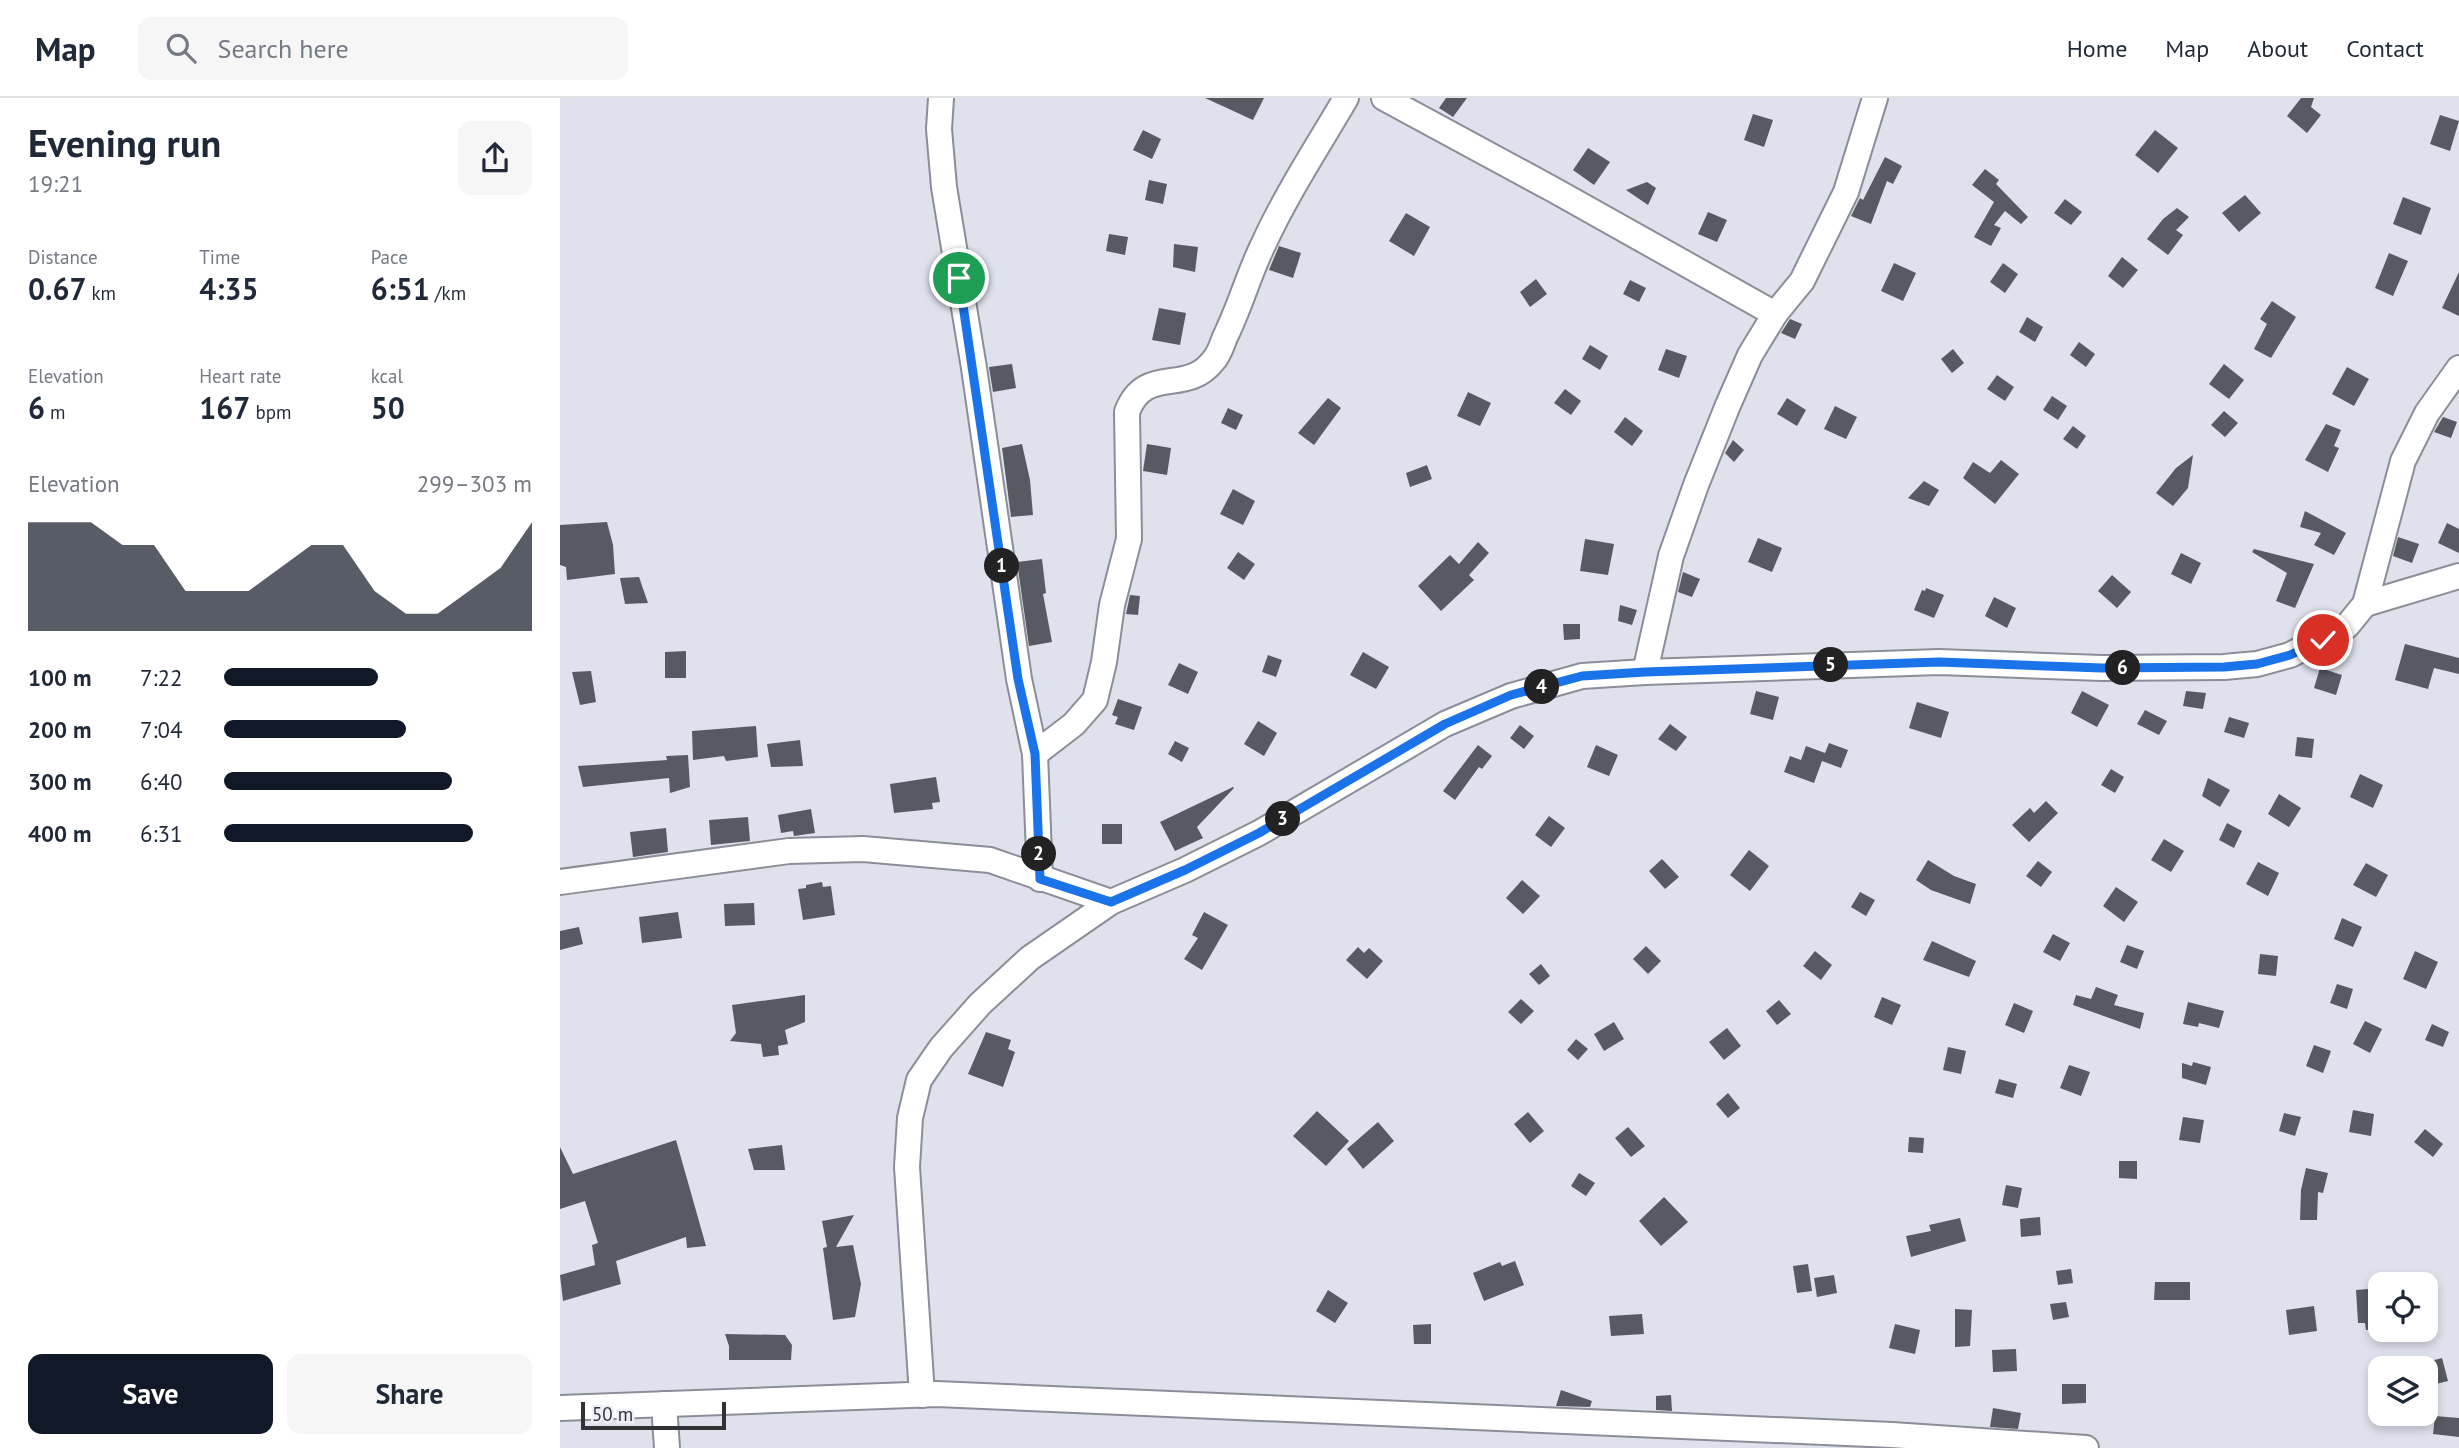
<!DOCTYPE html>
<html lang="en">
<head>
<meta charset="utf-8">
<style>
  body { margin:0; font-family:"PT Sans",sans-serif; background:#f6f6f7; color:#1f2937; height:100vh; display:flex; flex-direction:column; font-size:26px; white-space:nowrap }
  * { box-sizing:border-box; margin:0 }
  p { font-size:23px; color:#747a83 }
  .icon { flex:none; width:38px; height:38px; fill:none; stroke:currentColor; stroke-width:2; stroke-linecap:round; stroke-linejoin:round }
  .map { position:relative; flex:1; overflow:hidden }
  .drawer { display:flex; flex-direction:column; background:#fff; width:560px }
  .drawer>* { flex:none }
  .tools { position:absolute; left:1808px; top:1174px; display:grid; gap:14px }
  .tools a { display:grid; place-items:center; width:70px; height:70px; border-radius:14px; background:#fff; box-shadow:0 4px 10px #0003; font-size:35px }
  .scale { position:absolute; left:21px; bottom:18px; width:145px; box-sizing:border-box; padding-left:7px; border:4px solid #303236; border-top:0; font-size:19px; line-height:24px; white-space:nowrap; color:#303236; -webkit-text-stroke:5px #eceffa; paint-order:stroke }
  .pin { position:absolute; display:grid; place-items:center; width:60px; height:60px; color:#fff; margin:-30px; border:4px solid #fff; border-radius:50%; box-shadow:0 2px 7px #0007 }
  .km { position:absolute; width:35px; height:35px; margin:-18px; border-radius:50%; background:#222; color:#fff; font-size:19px; line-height:35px; text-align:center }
  .round { display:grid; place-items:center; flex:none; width:74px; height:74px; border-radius:14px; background:#f6f6f7 }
  .summary { display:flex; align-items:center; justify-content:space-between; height:119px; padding:0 28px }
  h1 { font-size:38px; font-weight:600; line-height:52px }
  .stats { display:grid; grid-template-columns:repeat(3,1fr); gap:10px; height:119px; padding:7px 28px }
  .stats div { display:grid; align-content:center }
  .stats b { font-size:30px; font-weight:600 }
  .stats small { font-size:19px; font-weight:400 }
  .stats p { font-size:19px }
  .chart { height:196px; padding:14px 28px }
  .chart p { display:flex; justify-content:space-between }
  .chart svg { width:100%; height:126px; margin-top:7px; fill:#111827; opacity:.7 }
  .action { display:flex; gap:14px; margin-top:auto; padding:14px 28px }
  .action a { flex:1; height:80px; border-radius:14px; background:#111827; color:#fff; font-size:28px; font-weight:600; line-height:80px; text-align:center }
  .action a+a { background:#f6f6f7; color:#1f2937 }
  ul { padding:0 28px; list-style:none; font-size:23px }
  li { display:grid; grid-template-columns:112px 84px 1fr; align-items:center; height:52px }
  li i { height:18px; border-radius:9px; background:#111827 }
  header { display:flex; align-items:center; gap:42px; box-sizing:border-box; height:98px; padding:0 35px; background:#fff; border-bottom:2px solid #e0e1e3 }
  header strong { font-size:33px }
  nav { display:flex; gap:38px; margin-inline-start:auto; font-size:24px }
  .search { width:490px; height:63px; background:#f6f6f7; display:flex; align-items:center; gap:18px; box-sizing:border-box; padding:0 24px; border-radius:14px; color:#747a83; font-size:26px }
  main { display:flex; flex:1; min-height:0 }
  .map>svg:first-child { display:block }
  .building { fill:#585a63 }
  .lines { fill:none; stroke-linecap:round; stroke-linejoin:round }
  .minor-casing { stroke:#8b8e98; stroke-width:28 }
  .minor { stroke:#fff; stroke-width:24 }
  .route-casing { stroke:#fff; stroke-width:14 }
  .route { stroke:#1a73e8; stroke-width:9 }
</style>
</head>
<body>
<header>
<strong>Map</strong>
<div class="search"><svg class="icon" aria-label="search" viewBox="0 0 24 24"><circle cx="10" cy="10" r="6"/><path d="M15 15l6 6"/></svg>Search here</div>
<nav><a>Home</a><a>Map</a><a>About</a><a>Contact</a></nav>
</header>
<main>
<section class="drawer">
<div class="summary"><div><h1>Evening run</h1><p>19:21</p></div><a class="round"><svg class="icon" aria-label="share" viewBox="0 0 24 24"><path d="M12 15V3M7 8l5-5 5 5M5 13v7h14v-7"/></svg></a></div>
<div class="stats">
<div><p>Distance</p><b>0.67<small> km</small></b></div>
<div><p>Time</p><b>4:35</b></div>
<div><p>Pace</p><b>6:51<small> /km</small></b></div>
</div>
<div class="stats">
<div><p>Elevation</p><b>6<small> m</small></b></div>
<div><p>Heart rate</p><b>167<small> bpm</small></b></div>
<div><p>kcal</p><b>50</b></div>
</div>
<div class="chart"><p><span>Elevation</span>299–303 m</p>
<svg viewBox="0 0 160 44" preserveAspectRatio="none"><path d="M0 44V6L10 6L20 6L30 14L40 14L50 30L60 30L70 30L80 22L90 14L100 14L110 30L120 38L130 38L140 30L150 22L160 6V44z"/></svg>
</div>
<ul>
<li><b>100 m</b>7:22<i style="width:50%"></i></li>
<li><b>200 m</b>7:04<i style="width:59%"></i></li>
<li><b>300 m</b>6:40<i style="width:74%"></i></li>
<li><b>400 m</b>6:31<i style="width:81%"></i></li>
</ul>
<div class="action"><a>Save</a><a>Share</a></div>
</section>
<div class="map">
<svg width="1899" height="1350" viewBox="0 0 1899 1350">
  <rect width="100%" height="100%" fill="#dfe2ed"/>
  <g class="building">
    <polygon points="645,0 704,0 693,22"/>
    <polygon points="886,0 907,0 893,19 879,10"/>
    <polygon points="1741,0 1754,0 1751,9 1761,17 1747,35 1727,18"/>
    <polygon points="1193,16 1213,22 1204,49 1184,42"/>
    <polygon points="1880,17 1899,23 1890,53 1870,46"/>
    <polygon points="583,32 601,41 592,61 573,52"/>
    <polygon points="1595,32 1618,50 1598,75 1575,57"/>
    <polygon points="1028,50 1050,64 1034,87 1013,72"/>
    <polygon points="1325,59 1342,68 1333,86 1327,83 1311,126 1291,118 1300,100 1303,102"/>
    <polygon points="1425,71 1439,82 1436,86 1468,119 1461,126 1445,113 1434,127 1441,130 1431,148 1414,139 1434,104 1412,87"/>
    <polygon points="589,82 607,86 603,106 585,102"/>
    <polygon points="1087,84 1096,90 1088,107 1066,92"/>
    <polygon points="1685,97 1701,115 1679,134 1662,115"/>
    <polygon points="1843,99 1871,110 1861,137 1833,126"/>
    <polygon points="1505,101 1522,114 1511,127 1494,115"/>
    <polygon points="1617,110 1629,119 1616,132 1623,137 1608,157 1587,141 1603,121"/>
    <polygon points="1148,114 1167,122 1157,144 1138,136"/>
    <polygon points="846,115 870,129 854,158 829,143"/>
    <polygon points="549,136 568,139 565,157 546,153"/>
    <polygon points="614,146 638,149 635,174 613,169"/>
    <polygon points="719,148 741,155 733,180 709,172"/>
    <polygon points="1829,155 1848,163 1833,198 1815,190"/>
    <polygon points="1562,159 1578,172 1563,190 1548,178"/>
    <polygon points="1334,165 1356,175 1343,203 1321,193"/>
    <polygon points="1443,165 1458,176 1445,195 1430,184"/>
    <polygon points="1899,174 1899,218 1882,210"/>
    <polygon points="976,181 987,196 970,209 960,194"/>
    <polygon points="1070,182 1086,190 1079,204 1063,196"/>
    <polygon points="1712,203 1736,219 1711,260 1694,251 1707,226 1700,221"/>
    <polygon points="599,210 626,215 620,247 592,242"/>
    <polygon points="1467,219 1483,229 1475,244 1459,234"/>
    <polygon points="1230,221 1242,226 1235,241 1221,235"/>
    <polygon points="1519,244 1535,256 1526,269 1510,257"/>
    <polygon points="1030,247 1048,258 1040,272 1022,261"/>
    <polygon points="1106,251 1127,258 1119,280 1098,272"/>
    <polygon points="1393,251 1404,265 1392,275 1381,261"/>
    <polygon points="452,266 456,290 433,294 429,269"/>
    <polygon points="1664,266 1684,282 1669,301 1649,286"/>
    <polygon points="1787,269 1809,281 1794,308 1772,296"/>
    <polygon points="1437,277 1454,289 1445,303 1427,291"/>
    <polygon points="1005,291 1021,303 1011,317 994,305"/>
    <polygon points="908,294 931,305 920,328 897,318"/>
    <polygon points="1492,298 1507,308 1498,322 1483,312"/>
    <polygon points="768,300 781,310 754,347 738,335"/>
    <polygon points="1227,300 1246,312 1237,328 1217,316"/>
    <polygon points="1275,308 1297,319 1286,341 1264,331"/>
    <polygon points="668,310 683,317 676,332 661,325"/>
    <polygon points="1664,313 1678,325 1665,339 1651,327"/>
    <polygon points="1065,319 1083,333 1072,348 1054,334"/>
    <polygon points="1883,319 1897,324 1891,340 1874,334"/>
    <polygon points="1766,326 1781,332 1774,348 1779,350 1768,374 1745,362"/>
    <polygon points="1513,328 1526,338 1517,351 1503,341"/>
    <polygon points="1173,342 1184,352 1174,364 1165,355"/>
    <polygon points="462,346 470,382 473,417 451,419 442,350"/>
    <polygon points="587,346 611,350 607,377 583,373"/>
    <polygon points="1633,357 1628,390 1613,408 1596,395 1616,370"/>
    <polygon points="1441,362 1459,376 1435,406 1403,380 1413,364 1430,375"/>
    <polygon points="867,367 872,381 850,389 846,375"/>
    <polygon points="1364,383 1379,392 1369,408 1348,400"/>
    <polygon points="673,391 695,403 683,427 660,416"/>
    <polygon points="1745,413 1786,435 1774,457 1754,447 1761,435 1740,429"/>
    <polygon points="47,424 53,447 55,476 7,482 6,469 0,467 0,427"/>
    <polygon points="1887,425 1899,431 1899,455 1878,445"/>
    <polygon points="1838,439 1859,446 1852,465 1833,458"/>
    <polygon points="1198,440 1222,450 1212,474 1188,464"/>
    <polygon points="1025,441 1054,446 1048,477 1020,473"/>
    <polygon points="918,444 929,455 909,477 914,482 881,513 858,488 890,457 899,466"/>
    <polygon points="1694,451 1754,466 1735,510 1716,503 1727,475 1692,454"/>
    <polygon points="678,454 695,466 684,482 667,470"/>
    <polygon points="1621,455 1641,465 1631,486 1611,476"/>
    <polygon points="482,461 486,495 483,496 492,544 469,548 457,464"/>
    <polygon points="1123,474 1140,481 1132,499 1118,494"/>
    <polygon points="1552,477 1571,494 1557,510 1538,493"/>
    <polygon points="79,479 88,505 65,506 60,480"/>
    <polygon points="1366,490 1384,497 1374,520 1354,512 1362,492 1365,493"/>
    <polygon points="570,497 580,498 578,517 566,516"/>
    <polygon points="1434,499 1456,510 1447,530 1425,518"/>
    <polygon points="1060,507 1077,512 1072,527 1058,523"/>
    <polygon points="1003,526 1020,526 1020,541 1004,542"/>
    <polygon points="1845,546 1899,560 1899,576 1874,570 1868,591 1835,582"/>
    <polygon points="126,553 126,580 105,580 105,554"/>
    <polygon points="803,554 829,569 816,591 790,577"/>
    <polygon points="708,557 722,562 716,579 702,574"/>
    <polygon points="619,565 638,574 628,596 608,587"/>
    <polygon points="1760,570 1782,577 1776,597 1754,590"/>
    <polygon points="31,573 36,604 20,607 12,574"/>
    <polygon points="1196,593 1219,599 1213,622 1190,616"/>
    <polygon points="1522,593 1549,607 1537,629 1511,615"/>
    <polygon points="1626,593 1646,595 1643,611 1623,608"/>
    <polygon points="558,601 582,609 574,632 555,626 558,619 552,617"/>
    <polygon points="1357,604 1389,614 1381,640 1349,630"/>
    <polygon points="1585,612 1607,623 1599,637 1577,626"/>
    <polygon points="1669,619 1689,625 1684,640 1664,634"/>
    <polygon points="698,623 717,635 704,658 684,646"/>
    <polygon points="1110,626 1127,639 1116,653 1098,641"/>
    <polygon points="960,627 974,638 964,651 950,640"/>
    <polygon points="196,628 198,659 166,663 164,658 133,662 132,633"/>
    <polygon points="1737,639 1754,641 1752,660 1735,658"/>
    <polygon points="240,642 243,668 211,669 207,646"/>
    <polygon points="615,643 629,650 622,664 608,656"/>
    <polygon points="1269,645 1288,652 1281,670 1262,663 1254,685 1224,674 1230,658 1241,662 1246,648 1265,655"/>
    <polygon points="918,647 932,658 922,671 919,669 895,702 883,693"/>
    <polygon points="1036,647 1058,657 1049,678 1027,669"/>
    <polygon points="128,657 130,689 110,695 109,680 23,689 18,668 107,662 106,658"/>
    <polygon points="1551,671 1564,679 1555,695 1541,687"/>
    <polygon points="1800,676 1823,687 1813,710 1790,699"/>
    <polygon points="376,679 380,704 372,705 373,711 334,715 330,686"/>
    <polygon points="1648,680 1670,692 1660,709 1642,698"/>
    <polygon points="673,689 674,690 637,729 643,740 615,753 600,724"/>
    <polygon points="1719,696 1741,710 1729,729 1708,716"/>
    <polygon points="1486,703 1498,715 1469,744 1452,727 1470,710 1474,715"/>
    <polygon points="251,711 255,735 234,738 233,733 221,735 218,717"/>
    <polygon points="989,718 1005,730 991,749 975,737"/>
    <polygon points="188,719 190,743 151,747 149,722"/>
    <polygon points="1667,725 1682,733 1674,750 1659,742"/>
    <rect x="542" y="726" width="20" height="20"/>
    <polygon points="106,730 108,754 73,759 70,734"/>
    <polygon points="1604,741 1624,753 1611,774 1591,762"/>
    <polygon points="1189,752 1209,768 1190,793 1170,777"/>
    <polygon points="1102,761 1119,779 1105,791 1089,773"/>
    <polygon points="1368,762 1394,778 1416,786 1410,806 1371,792 1356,782"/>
    <polygon points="1478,763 1492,774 1481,789 1466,778"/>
    <polygon points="1698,764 1719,775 1708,798 1686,786"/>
    <polygon points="1806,765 1828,777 1816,799 1793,787"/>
    <polygon points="962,782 980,798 963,816 946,800"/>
    <polygon points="262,784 263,789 271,788 275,817 243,822 238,791 246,790 246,787"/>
    <polygon points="1556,789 1578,804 1564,824 1543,808"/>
    <polygon points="1300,794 1315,802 1306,818 1291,809"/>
    <polygon points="194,805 195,827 165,828 164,806"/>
    <polygon points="118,814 122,840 82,845 79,819"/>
    <polygon points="644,814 668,827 642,872 624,861 638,840 632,837"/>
    <polygon points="1782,820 1802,829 1793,849 1774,841"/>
    <polygon points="19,829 23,846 0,852 0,833"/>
    <polygon points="1493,836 1510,845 1500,863 1483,854"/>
    <polygon points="1372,843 1416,863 1409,879 1363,862"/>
    <polygon points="1567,847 1584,853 1577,871 1560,864"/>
    <polygon points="1086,848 1101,863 1088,876 1073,861"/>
    <polygon points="798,849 804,855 809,850 823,863 807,881 786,862"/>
    <polygon points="1255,853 1272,867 1261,882 1243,868"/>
    <polygon points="1855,853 1878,864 1866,891 1843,881"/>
    <polygon points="1700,856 1718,858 1716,878 1698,876"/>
    <polygon points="981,866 990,878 979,887 969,876"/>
    <polygon points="1777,886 1793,891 1787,911 1770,905"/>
    <polygon points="1536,889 1558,897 1554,907 1584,915 1580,931 1513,907 1516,897 1531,901"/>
    <polygon points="245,897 245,924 225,932 228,946 218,948 219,957 203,959 201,946 170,943 176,935 172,907"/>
    <polygon points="1322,899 1341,907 1332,927 1314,919"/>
    <polygon points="961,901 974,913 961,926 948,914"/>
    <polygon points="1219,902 1231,916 1217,927 1206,913"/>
    <polygon points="1628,904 1664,913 1659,930 1639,925 1638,929 1623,926"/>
    <polygon points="1454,905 1473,913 1464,935 1445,927"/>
    <polygon points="1805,923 1822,931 1810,955 1793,946"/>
    <polygon points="1054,924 1064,941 1044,953 1034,936"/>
    <polygon points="1872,926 1889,934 1883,949 1865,942"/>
    <polygon points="1167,930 1181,948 1164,962 1149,944"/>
    <polygon points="426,934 451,942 448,951 455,954 443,989 408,976"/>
    <polygon points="1016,941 1028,951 1018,962 1007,952"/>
    <polygon points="1754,947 1771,953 1763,975 1746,968"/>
    <polygon points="1388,949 1406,953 1401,976 1383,972"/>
    <polygon points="1633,964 1651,969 1646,987 1622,980 1622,965 1632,968"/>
    <polygon points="1509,967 1530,974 1521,998 1500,990"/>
    <polygon points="1439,981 1457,986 1453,1000 1435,995"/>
    <polygon points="1168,995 1180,1010 1168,1020 1156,1006"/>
    <polygon points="1793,1012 1814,1016 1811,1038 1789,1034"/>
    <polygon points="757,1013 789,1043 766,1068 733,1038"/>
    <polygon points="968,1014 984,1033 970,1045 954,1026"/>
    <polygon points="1724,1015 1741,1019 1735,1038 1719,1033"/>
    <polygon points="1623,1019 1644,1022 1640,1045 1619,1042"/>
    <polygon points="818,1024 834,1043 803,1071 787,1051"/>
    <polygon points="1068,1029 1085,1048 1071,1059 1055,1040"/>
    <polygon points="1865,1031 1883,1046 1873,1059 1854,1044"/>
    <polygon points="1349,1039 1364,1040 1363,1055 1348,1054"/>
    <polygon points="116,1042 146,1148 127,1150 126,1139 56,1163 61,1186 3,1203 0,1177 35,1167 32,1147 38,1145 25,1103 0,1111 0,1049 13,1076"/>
    <polygon points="222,1047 225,1072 194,1072 188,1051"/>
    <polygon points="1559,1063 1577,1063 1577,1081 1559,1080"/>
    <polygon points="1746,1070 1768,1075 1763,1095 1758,1094 1757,1122 1740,1122 1741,1092"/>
    <polygon points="1019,1075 1035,1085 1026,1098 1011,1088"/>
    <polygon points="1446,1087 1462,1090 1458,1110 1442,1107"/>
    <polygon points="1104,1099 1128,1124 1101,1148 1079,1123"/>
    <polygon points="294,1117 276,1149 293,1147 301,1186 295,1219 273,1222 263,1150 267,1149 262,1123"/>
    <polygon points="1480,1119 1481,1137 1461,1139 1460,1121"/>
    <polygon points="1400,1120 1406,1143 1351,1159 1346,1138 1371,1133 1369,1127"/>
    <polygon points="955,1163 964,1187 924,1203 913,1175 940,1164 942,1168"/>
    <polygon points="1248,1166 1252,1193 1237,1195 1233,1168"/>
    <polygon points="1511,1171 1513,1185 1498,1187 1496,1173"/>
    <polygon points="1274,1177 1277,1195 1257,1199 1254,1180"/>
    <polygon points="1595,1184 1630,1184 1630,1202 1594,1202"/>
    <polygon points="1820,1190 1820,1231 1806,1232 1805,1225 1798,1225 1796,1192"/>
    <polygon points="768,1192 788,1205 775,1225 756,1213"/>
    <polygon points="1506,1204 1509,1219 1493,1222 1490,1206"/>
    <polygon points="1754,1208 1757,1233 1729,1237 1726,1212"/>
    <polygon points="1395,1211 1412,1212 1410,1248 1395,1249"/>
    <polygon points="1082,1216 1084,1236 1051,1238 1049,1218"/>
    <polygon points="871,1226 871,1246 854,1246 853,1227"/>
    <polygon points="1335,1226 1360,1232 1355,1256 1329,1250"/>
    <polygon points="165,1236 225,1237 232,1247 231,1262 169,1262 169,1248"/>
    <polygon points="1456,1251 1457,1273 1433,1274 1432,1252"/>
    <polygon points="1882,1260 1888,1283 1872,1287 1867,1264"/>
    <polygon points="1502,1286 1526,1286 1526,1305 1502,1306"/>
    <polygon points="1001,1292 1032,1303 1030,1309 996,1308"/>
    <polygon points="1111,1297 1112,1313 1096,1312 1096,1298"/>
    <polygon points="1433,1310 1461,1315 1458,1331 1430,1329"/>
    <polygon points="1875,1318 1899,1320 1899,1339 1873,1336"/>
  </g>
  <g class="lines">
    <defs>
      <g id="minor">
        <polyline points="381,0 379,31 384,89 414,270 459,581 475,656 480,781"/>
        <polyline points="824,0 994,92 1215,216"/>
        <polyline points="1805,506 1899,478"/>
        <polyline points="1085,574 1111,458 1136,387 1168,307 1190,257 1215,216 1242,183 1286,94 1315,0"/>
        <path d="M 475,656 L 514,626 L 535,602 L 544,564 L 552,507 L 569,441 L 567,314 C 585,266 626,298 653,263 C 659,257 662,247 665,239 C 680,209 689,175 704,145 C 727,95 758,48 786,0"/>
        <polyline points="0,784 229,753 303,751 430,762 551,804"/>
        <polyline points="362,1297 347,1069 350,1020 359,982 381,950 420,906 470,860 551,804 625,772 699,735 885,626 951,598 1022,578 1085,574 1379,564 1542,570 1664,569 1697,566 1730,557 1787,528 1805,506 1843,363 1867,315 1899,270"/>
        <polyline points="104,1306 107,1350"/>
        <polyline points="0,1310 377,1296 1332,1337 1526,1350"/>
      </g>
    </defs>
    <use href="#minor" class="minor-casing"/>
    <use href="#minor" class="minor"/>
  </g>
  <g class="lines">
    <defs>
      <polyline id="route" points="399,180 458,581 475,656 480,781 551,804 625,772 699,735 885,626 951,597 1022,578 1085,574 1379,564 1542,570 1664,569 1697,566 1730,557 1763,542"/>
    </defs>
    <use href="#route" class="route-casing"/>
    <use href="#route" class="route"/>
  </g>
</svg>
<div class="tools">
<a><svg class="icon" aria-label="locate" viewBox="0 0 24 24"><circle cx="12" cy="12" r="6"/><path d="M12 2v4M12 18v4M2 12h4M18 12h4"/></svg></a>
<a><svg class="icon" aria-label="layers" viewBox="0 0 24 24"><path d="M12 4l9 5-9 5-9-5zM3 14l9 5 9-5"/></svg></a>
</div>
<div class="scale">50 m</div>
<div class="pin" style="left:399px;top:180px;background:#1e9e55"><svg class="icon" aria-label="arrive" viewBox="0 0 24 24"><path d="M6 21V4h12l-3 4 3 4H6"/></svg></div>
<div class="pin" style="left:1763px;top:542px;background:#d93025"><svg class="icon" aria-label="check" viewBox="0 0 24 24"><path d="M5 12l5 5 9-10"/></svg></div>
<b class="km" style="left:442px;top:468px">1</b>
<b class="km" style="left:479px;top:756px">2</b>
<b class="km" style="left:723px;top:721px">3</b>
<b class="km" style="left:982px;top:589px">4</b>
<b class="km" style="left:1271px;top:567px">5</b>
<b class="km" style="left:1563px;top:570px">6</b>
</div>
</main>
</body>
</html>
